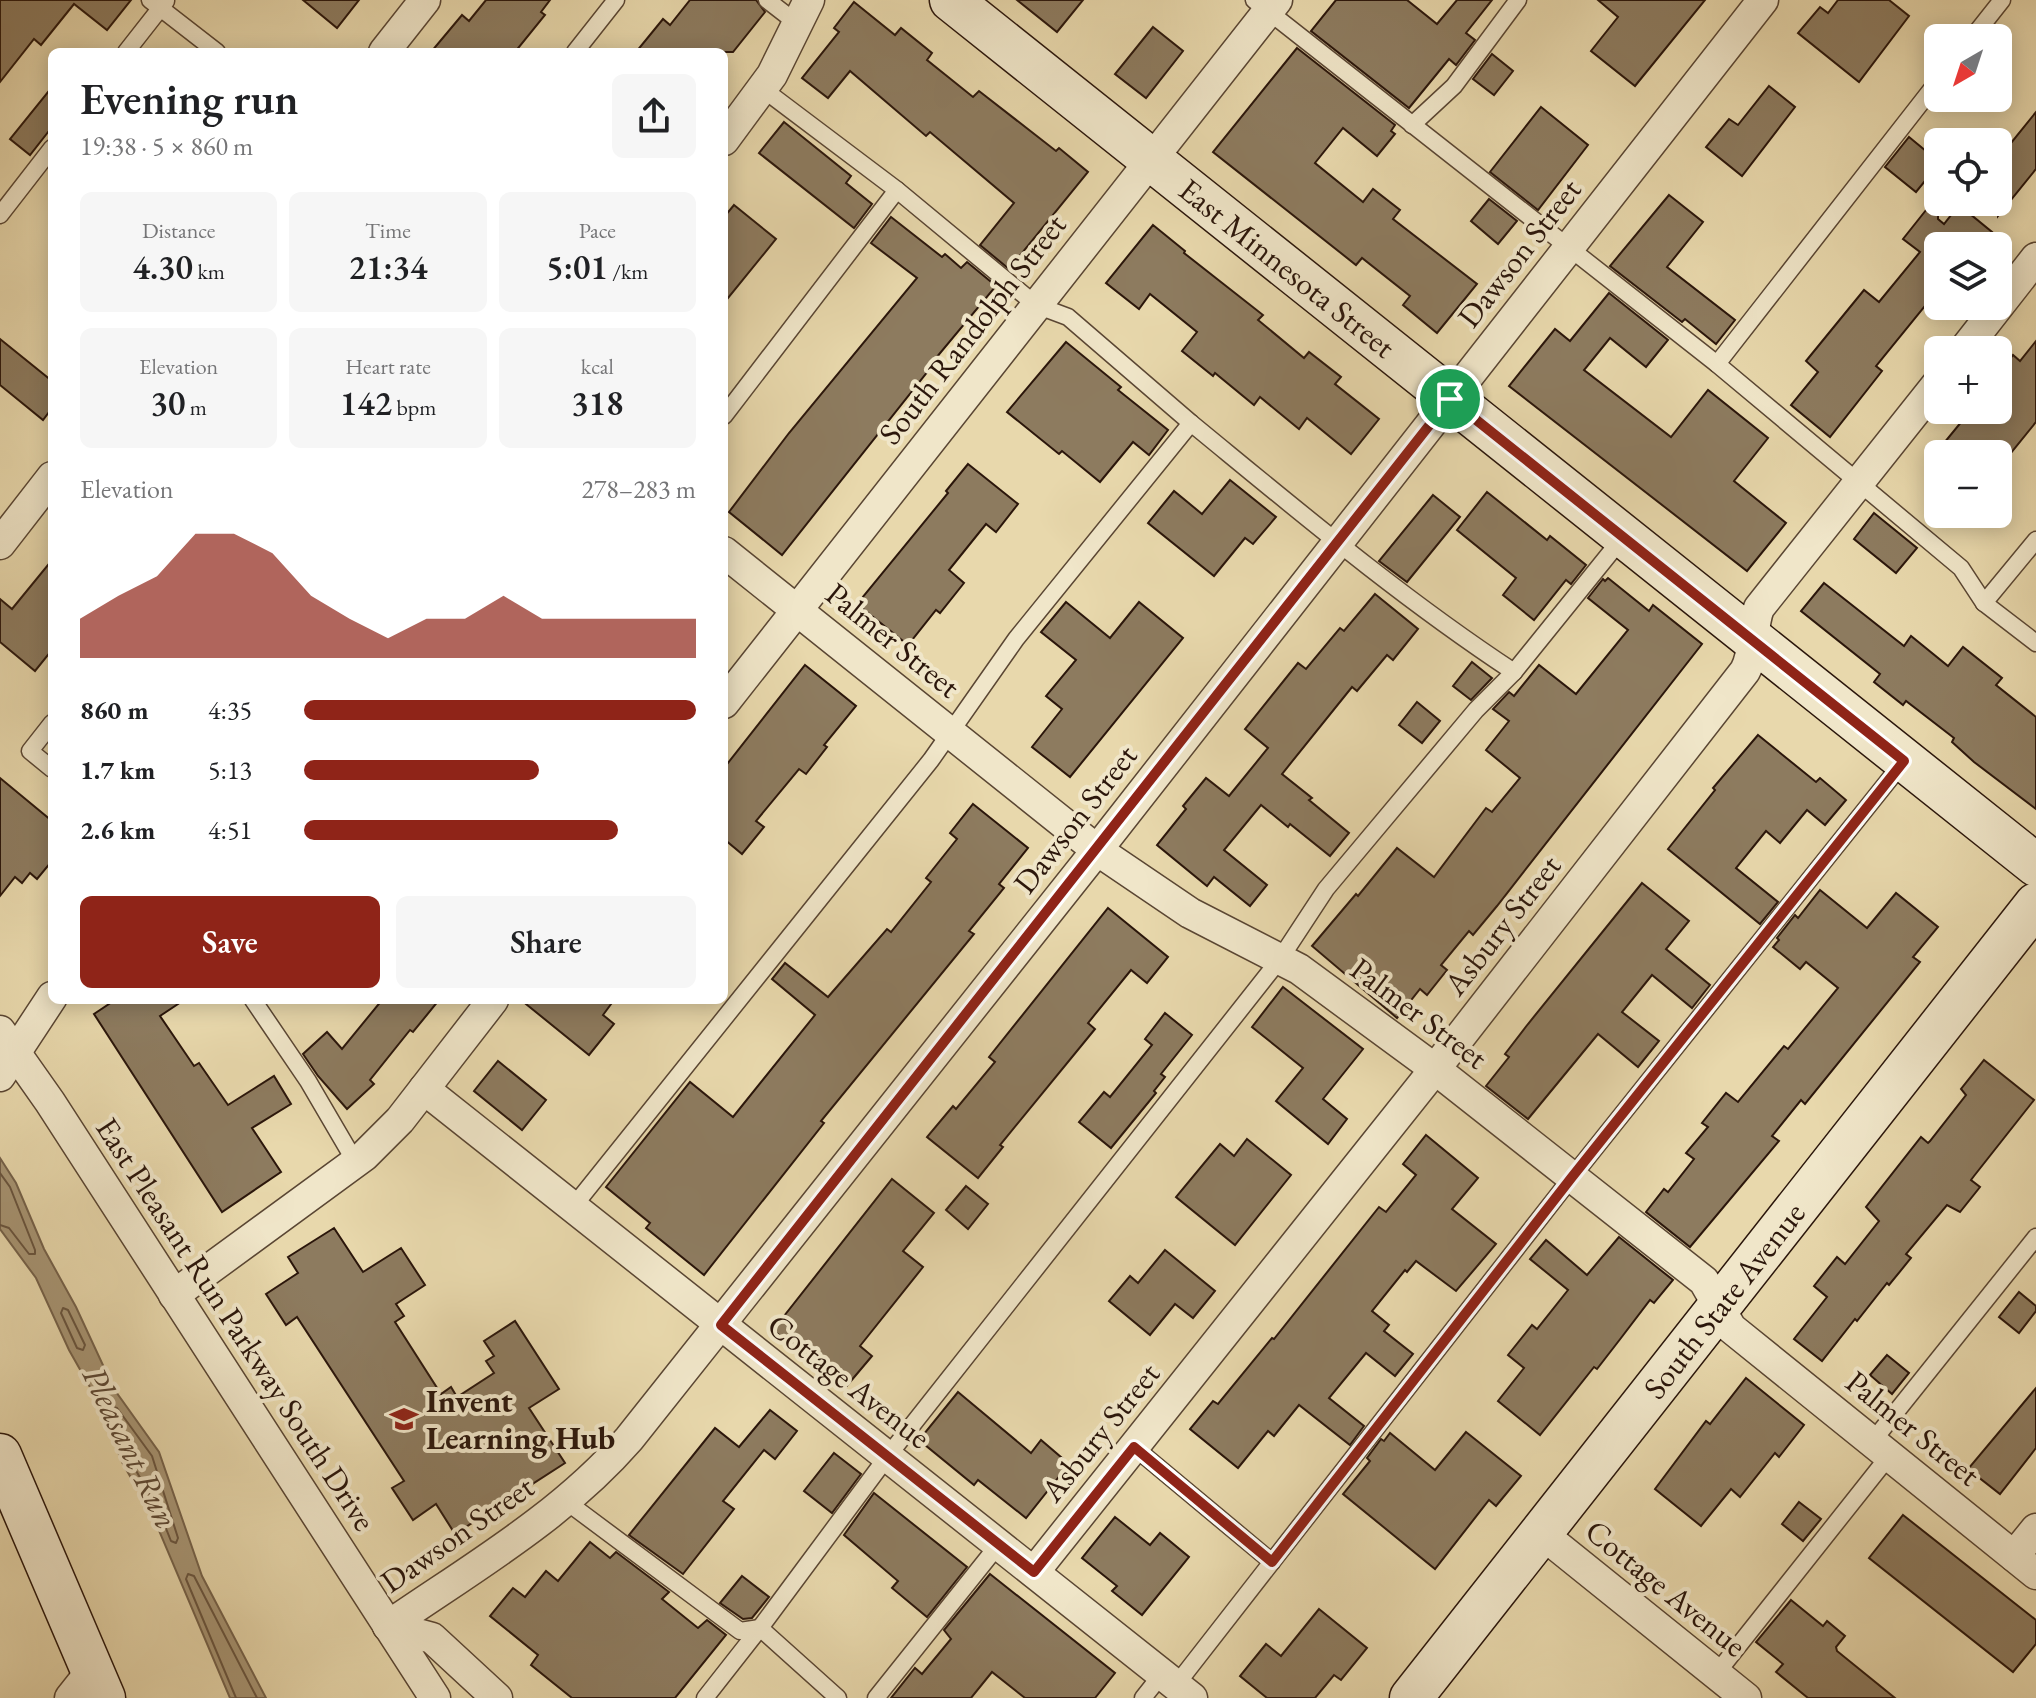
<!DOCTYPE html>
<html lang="en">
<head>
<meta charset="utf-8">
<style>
  body { margin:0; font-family:"EB Garamond",serif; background:#f6f6f6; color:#202124; height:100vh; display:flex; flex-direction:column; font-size:30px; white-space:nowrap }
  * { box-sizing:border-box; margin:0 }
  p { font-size:26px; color:#757577 }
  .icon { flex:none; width:44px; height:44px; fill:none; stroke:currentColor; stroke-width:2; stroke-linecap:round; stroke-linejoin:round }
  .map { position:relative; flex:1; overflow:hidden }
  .side { position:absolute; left:48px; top:48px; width:680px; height:956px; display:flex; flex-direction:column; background:#fff; border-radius:12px; box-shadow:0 4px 20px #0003 }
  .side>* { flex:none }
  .needle { width:52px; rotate:219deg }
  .tools { position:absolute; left:1924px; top:24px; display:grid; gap:16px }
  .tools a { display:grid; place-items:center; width:88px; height:88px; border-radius:12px; background:#fff; box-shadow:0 4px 20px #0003; font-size:40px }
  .pin { position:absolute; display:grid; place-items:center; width:68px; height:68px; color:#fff; margin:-34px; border:4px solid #fff; border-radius:50%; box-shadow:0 2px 8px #0007 }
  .round { display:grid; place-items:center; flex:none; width:84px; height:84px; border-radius:12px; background:#f6f6f6 }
  .head { display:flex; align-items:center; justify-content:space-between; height:136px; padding:0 32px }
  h1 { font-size:44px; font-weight:600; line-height:60px }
  .figures { display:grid; grid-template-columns:repeat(3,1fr); gap:12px; height:136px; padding:8px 32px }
  .figures div { display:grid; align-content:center; border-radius:12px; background:#f6f6f6; text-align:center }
  .figures b { font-size:34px; font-weight:600 }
  .figures small { font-size:22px; font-weight:400 }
  .figures p { font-size:22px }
  .chart { height:224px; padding:16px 32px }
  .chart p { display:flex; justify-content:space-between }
  .chart svg { width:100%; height:144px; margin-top:8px; fill:#8f2418; opacity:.7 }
  .primary-button { display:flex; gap:16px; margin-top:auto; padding:16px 32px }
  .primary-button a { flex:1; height:92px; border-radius:12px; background:#8f2418; color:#fff; font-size:32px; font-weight:600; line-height:92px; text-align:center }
  .primary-button a+a { background:#f6f6f6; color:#202124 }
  ul { padding:0 32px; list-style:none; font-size:26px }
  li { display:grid; grid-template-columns:128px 96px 1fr; align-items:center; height:60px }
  li i { height:20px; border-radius:10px; background:#8f2418 }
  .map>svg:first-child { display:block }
  .water { fill:#a89675; stroke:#76634b; stroke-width:2 }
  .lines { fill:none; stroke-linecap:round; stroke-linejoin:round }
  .shore { stroke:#6a5640; stroke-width:2 }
  .building { fill:#8d7b5f; stroke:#2b160b; stroke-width:2 }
  .lane-casing { stroke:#5a4633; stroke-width:19 }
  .street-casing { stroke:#5a4633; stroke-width:33 }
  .secondary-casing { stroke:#2b160b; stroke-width:45 }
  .lane { stroke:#f0e6c9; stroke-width:16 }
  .street { stroke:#f0e6c9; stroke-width:30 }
  .secondary { stroke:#f0e6c9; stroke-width:42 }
  .route-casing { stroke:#fff; stroke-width:16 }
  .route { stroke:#8f2418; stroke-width:10 }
  .labels { text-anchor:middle; stroke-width:8; stroke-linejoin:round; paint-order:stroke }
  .street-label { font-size:32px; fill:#2b160b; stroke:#f0e6c9 }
  .poi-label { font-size:32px; font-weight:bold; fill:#2b160b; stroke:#f0e6c9; text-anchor:start }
  .water-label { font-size:34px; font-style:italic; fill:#5d4935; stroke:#f0e6c9 }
</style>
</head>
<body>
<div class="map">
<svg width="2036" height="1698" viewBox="0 0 2036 1698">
  <rect width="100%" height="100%" fill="#e8d8ac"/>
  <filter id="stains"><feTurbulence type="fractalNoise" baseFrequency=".0025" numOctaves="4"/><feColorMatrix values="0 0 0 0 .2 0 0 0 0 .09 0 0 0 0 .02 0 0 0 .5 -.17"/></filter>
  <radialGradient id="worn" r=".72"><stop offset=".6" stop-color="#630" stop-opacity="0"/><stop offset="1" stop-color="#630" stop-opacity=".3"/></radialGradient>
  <polygon class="water" points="0,1158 16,1183 44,1249 76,1307 114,1389 159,1452 202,1576 266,1698 230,1698 152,1514 123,1464 95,1396 69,1350 36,1278 0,1229"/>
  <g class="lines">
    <g class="shore">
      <polyline points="0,1173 10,1187 35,1250 35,1254 29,1254 9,1228 0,1225"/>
      <polygon points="63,1308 68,1310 85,1345 83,1350 77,1348 61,1313"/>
      <polygon points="113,1407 117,1408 152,1456 178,1538 176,1543 171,1541 159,1511 130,1460 110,1411"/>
      <polyline points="236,1698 186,1579 188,1574 194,1576 257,1698"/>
    </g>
  </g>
  <g class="building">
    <polygon points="0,0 131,0 107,30 74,4 41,45 34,39 0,82"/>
    <polygon points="303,0 359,0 337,28"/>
    <polygon points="486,0 550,0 541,12 545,15 515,52 431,52 462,15 469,21"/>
    <polygon points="690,0 756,0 765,12 733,52 636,52 663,19 670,25"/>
    <polygon points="1017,0 1083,0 1057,32"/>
    <polygon points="1336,0 1407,0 1437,24 1457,0 1492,0 1466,33 1475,40 1456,65 1449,59 1409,108 1311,31"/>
    <polygon points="1598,0 1705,0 1635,86 1591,51 1618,17"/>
    <polygon points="1838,0 1889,0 1909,16 1859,82 1798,33 1820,7 1828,13"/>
    <polygon points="854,2 895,35 901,28 932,53 927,60 973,97 979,91 1056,151 1059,148 1088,172 1009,269 980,245 1014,203 930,132 926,136 850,71 828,98 802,78 839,32 834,28"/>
    <polygon points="1153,27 1183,51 1146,98 1115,74"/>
    <polygon points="1297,48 1395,125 1391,131 1395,134 1377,156 1343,128 1315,163 1363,202 1373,189 1400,210 1393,219 1477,284 1437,333 1403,305 1410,296 1362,258 1356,265 1213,152"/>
    <polygon points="1492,54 1513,71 1494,95 1473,79"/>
    <polygon points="1769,86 1795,107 1742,176 1706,147 1729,119 1738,125"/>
    <polygon points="52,87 52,127 30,155 10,139"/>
    <polygon points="1541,107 1588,145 1538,210 1490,172"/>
    <polygon points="2036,112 2036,169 1998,216 1998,140 2007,148"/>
    <polygon points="784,122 851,176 846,183 872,204 854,228 759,153"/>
    <polygon points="1909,137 1938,161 1938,165 1916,192 1885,167"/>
    <polygon points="1669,195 1703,222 1667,267 1735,320 1716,344 1685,319 1682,322 1610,266"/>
    <polygon points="1938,195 1938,219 1944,224 1959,205 1992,232 1981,246 1938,246 1938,290 1876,366 1882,371 1830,437 1791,405 1818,372 1806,361 1864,290 1879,302 1920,252 1903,239"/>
    <polygon points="1489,199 1517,221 1498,244 1471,221"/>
    <polygon points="734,205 776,239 724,303 724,217"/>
    <polygon points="891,217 942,257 945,254 961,268 967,262 996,286 926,370 928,371 782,555 729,512 789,433 917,278 871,243"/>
    <polygon points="1153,225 1185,251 1184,253 1263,315 1258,320 1304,358 1309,352 1341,377 1335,384 1379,419 1351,454 1307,418 1299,429 1260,397 1254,405 1215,373 1213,376 1182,351 1197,332 1150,294 1139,309 1106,283"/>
    <polygon points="1609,293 1668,340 1646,367 1610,338 1584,370 1671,437 1708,390 1768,438 1734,481 1786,523 1747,571 1509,386 1555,329 1570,341"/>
    <polygon points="0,339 52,381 52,408 43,420 0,385"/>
    <polygon points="2036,341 2036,422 1998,469 1998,454 1935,454 1971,410 1998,410 1998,373 2013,355 2020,361"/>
    <polygon points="1066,342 1121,387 1118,390 1168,430 1149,455 1133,442 1100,482 1062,451 1059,454 1007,412"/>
    <polygon points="968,464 1018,504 996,532 986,524 949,570 964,583 940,613 936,610 908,645 857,604 948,493 946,491"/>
    <polygon points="1230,480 1276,517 1253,544 1245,538 1214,576 1148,523 1174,491 1202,514"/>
    <polygon points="1487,492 1547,540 1550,536 1586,565 1571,584 1566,580 1534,620 1503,595 1516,578 1457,530"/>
    <polygon points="1433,495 1460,517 1407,582 1379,561"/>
    <polygon points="1874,513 1917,548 1896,573 1854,539"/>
    <polygon points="52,560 52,650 35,671 0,642 0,599 12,609"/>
    <polygon points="1608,578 1649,611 1653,605 1702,644 1497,906 1473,935 1469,931 1441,965 1447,970 1427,995 1420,989 1397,1018 1312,946 1356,894 1358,896 1397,848 1434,877 1486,808 1492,812 1520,778 1486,750 1509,721 1493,709 1509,692 1514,696 1539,665 1576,694 1628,630 1588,598 1603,579 1605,581"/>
    <polygon points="1824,583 1904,646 1911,636 1948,666 1963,647 2002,678 1996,685 2036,717 2036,809 1974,762 1952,742 1954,738 1906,701 1903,705 1874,682 1880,674 1801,611"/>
    <polygon points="1375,594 1418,629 1393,660 1387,655 1357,691 1352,687 1282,774 1312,798 1309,800 1349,833 1330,856 1290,824 1288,827 1261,805 1224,850 1267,885 1250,906 1214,877 1207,886 1157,845 1186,809 1183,806 1206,778 1229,796 1268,748 1245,729 1298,663 1306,669 1340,628 1344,631"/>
    <polygon points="1066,602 1110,638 1139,602 1183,638 1070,777 1032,747 1062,709 1046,696 1076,660 1041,632"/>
    <polygon points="1472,662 1492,678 1471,700 1453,686"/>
    <polygon points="805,665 856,706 824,745 827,747 806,774 799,769 756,821 764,827 742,854 724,839 724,768"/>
    <polygon points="1417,702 1440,721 1422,743 1399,725"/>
    <polygon points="1758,735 1816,782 1820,778 1846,800 1825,825 1807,810 1780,843 1766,831 1736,868 1778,902 1760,924 1668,849 1715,790 1713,788"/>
    <polygon points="0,778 52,821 52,861 37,879 30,873 22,883 15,877 0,896"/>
    <polygon points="973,804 1028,848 999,884 1004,888 969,931 974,934 821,1121 824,1123 704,1275 646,1228 650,1223 606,1187 690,1082 733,1117 815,1015 772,979 785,963 828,997 887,929 891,932 931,882 926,878 957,839 950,833"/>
    <polygon points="1642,883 1689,921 1666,949 1710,985 1692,1008 1652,975 1622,1012 1659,1041 1638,1067 1598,1034 1528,1119 1486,1086 1509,1057 1505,1054 1528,1024"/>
    <polygon points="1820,890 1867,928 1896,893 1938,927 1913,957 1920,962 1805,1104 1801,1100 1772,1136 1779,1141 1690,1247 1646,1212 1664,1189 1668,1192 1694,1159 1686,1153 1708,1127 1702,1123 1726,1093 1738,1102 1784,1046 1788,1049 1838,988 1806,962 1800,969 1773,947 1779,940 1777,938 1795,915 1798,918"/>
    <polygon points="1108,908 1168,957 1147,983 1131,970 1088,1023 1095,1029 1000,1145 1003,1147 978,1178 927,1137 953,1106 956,1109 995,1062 989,1057"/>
    <polygon points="1283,987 1363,1049 1323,1099 1347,1119 1328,1144 1276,1101 1303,1068 1252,1027"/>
    <polygon points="115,1000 184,1000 160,1016 194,1066 199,1063 228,1105 274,1076 291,1104 252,1128 281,1172 222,1212 94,1014"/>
    <polygon points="382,1000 439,1000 413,1032 410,1030 370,1080 374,1084 347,1109 318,1076 303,1054 327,1032 342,1049"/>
    <polygon points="521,1000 614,1000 603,1015 614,1024 589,1055"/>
    <polygon points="1165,1013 1192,1035 1161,1074 1165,1077 1154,1091 1156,1093 1111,1148 1079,1122 1104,1092 1110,1097 1152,1045 1145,1039"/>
    <polygon points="1984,1060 2034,1100 1974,1176 1971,1180 1980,1187 1960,1212 1947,1205 1906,1254 1911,1258 1889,1285 1887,1283 1857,1321 1855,1319 1822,1361 1794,1339 1827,1297 1814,1286 1837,1257 1845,1264 1879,1221 1866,1207 1921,1137 1928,1143 1930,1141 1966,1095 1961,1089"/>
    <polygon points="498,1061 546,1100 522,1130 474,1091"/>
    <polygon points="1426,1135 1478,1178 1452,1209 1496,1244 1456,1291 1416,1261 1407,1272 1405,1270 1372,1311 1389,1325 1384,1331 1413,1354 1395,1376 1366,1353 1329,1398 1364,1426 1350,1445 1299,1405 1274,1436 1268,1431 1238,1468 1190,1429 1213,1401 1218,1404 1272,1338 1274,1339 1379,1207 1386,1212 1416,1175 1403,1164"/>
    <polygon points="1247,1139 1291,1175 1235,1245 1176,1197 1220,1144 1234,1156"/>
    <polygon points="892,1179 934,1213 903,1251 923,1267 860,1346 872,1356 845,1388 773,1330"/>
    <polygon points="966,1186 988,1204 968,1229 946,1210"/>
    <polygon points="334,1228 363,1272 401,1248 425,1285 396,1304 404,1316 395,1322 441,1394 451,1387 457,1397 494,1373 486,1361 494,1356 484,1341 515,1321 559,1389 529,1408 565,1463 455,1534 436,1504 413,1520 392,1488 404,1481 297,1317 286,1325 266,1294 298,1273 288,1257"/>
    <polygon points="1619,1237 1673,1280 1654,1303 1650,1300 1621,1338 1597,1369 1594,1367 1540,1435 1498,1401 1524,1368 1508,1355 1532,1325 1537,1329 1568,1290 1530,1259 1546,1240 1587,1275"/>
    <polygon points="1165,1250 1215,1291 1193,1318 1175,1304 1150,1335 1109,1301 1130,1276 1138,1283"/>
    <polygon points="2019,1292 2036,1306 2036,1311 2019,1333 1999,1317"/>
    <polygon points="1887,1355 1909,1373 1892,1394 1870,1375"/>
    <polygon points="1746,1378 1804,1425 1779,1457 1775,1453 1740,1497 1731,1489 1701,1526 1655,1489 1706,1421 1710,1424"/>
    <polygon points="2036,1388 2036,1448 2000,1494 1968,1469"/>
    <polygon points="958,1392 1031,1453 1041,1440 1069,1464 1026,1518 978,1480 974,1485 919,1440"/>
    <polygon points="770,1410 797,1431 775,1459 764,1450 723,1501 734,1509 683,1574 629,1535 715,1428 739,1447"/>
    <polygon points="1466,1432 1521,1476 1496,1506 1489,1500 1435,1569 1343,1494 1370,1461 1367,1458 1381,1439 1384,1441 1390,1433 1435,1470"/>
    <polygon points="834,1453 861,1474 832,1513 804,1491"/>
    <polygon points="874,1493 967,1567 927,1617 892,1588 898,1581 844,1535"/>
    <polygon points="1799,1502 1821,1519 1803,1541 1782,1524"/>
    <polygon points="1903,1515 2036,1620 2036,1644 2013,1672 1869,1558"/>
    <polygon points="1115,1517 1150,1545 1160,1533 1189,1557 1142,1615 1112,1591 1117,1586 1082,1558"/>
    <polygon points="590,1542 610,1558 616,1552 669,1592 662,1599 698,1628 707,1620 726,1635 675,1698 572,1698 531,1665 538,1655 490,1616 513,1588 525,1597 546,1571 558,1581"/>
    <polygon points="990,1574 1115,1673 1095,1698 1025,1698 992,1672 971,1698 891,1698 915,1668 922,1674 951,1639 944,1630"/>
    <polygon points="742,1576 769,1597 752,1618 743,1619 720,1603"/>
    <polygon points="1791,1600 1823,1626 1827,1621 1845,1636 1836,1647 1837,1651 1895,1698 1808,1698 1776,1672 1783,1664 1756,1642"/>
    <polygon points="1319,1609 1367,1648 1341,1680 1334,1675 1315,1698 1267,1698 1240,1676 1266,1644 1281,1656"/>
  </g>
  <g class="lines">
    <defs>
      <g id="lane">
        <polyline points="150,0 217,52"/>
        <polyline points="767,0 798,24"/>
        <polyline points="1254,0 1717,364 1961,568 1984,603 2036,643"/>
        <polyline points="1972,38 2002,0"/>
        <polyline points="126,52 166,1"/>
        <polyline points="575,52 616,0"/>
        <polyline points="1412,125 1454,86 1518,0"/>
        <polyline points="897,190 1036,305 1068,317 1191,423"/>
        <polyline points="0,215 52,148"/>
        <polyline points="1717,364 1938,81"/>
        <polyline points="724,416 897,190 763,89"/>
        <polyline points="1984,603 2036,540"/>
        <polyline points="52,723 30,751 52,769"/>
        <polyline points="253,1000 308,1081 356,1163"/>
        <path d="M 573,1207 L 931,760 L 1016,639 L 1191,423 C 1296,509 1400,597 1514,672"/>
        <polyline points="1872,1442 2036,1237"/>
        <polyline points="1134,1447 1272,1562"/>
        <polyline points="567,1502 740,1631 760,1628"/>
        <polyline points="1716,1674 1889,1456"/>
        <polyline points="1176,1685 1572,1177 1904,761"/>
        <polyline points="705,1698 760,1628"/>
        <polyline points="838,1698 760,1628 887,1457 1280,959 1326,889 1476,710 1514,672 1623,537"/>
        <polyline points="876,1698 999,1544"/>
        <polyline points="1143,1698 1162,1674"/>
      </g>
      <g id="street">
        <polyline points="384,52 425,0"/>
        <polyline points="724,140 772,75 809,0"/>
        <polyline points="1964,350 2036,258"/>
        <polyline points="0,544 52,477"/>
        <polyline points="724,552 1097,850 1190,913 1299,969 1435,1069 1704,1281 1731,1328 2036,1574"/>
        <polyline points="724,703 1277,0"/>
        <polyline points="0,1031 50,1102 435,1698"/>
        <polyline points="0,1076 52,997"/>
        <polyline points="424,1089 1192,1698"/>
        <polyline points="174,1295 364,1156 400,1120 493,1000"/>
        <polyline points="1541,1533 1746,1698"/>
        <polyline points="2014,1556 2036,1529"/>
        <path d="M 1034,1572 L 1435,1069 L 1745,671 C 1756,651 1751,628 1759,608 L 1938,383"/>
        <path d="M 388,1626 C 472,1568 561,1517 629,1439 L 1097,850 L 1763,0"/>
        <polyline points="388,1626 432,1638 497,1698"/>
        <polyline points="70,1698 93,1669"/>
      </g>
      <g id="secondary">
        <path id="s1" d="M 951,0 L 2036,865"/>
        <polyline points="0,1455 104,1698"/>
        <path id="s2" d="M 1411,1698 L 2036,904"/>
      </g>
    </defs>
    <use href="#lane" class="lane-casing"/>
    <use href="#street" class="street-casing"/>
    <use href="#secondary" class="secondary-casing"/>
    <use href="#lane" class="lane"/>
    <use href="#street" class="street"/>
    <use href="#secondary" class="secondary"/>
  </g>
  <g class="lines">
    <defs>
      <polygon id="route" points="1450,399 1904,761 1572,1177 1272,1562 1134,1447 1034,1572 721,1325"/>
    </defs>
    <use href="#route" class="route-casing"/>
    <use href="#route" class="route"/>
  </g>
  <defs>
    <symbol id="school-bare" viewBox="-9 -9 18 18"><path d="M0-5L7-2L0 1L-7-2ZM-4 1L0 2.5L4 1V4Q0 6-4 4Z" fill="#8f2418" stroke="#f0e6c9" stroke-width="2.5" paint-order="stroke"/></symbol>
  </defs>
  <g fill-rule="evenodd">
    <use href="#school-bare" x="384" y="1399" width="40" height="40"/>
  </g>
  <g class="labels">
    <g class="street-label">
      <text transform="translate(1519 253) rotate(-52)" y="11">Dawson Street</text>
      <text dy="11" stroke="none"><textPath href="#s1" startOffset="430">East Minnesota Street</textPath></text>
      <text transform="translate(972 329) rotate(-52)" y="11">South Randolph Street</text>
      <text transform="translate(893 640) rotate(39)" y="11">Palmer Street</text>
      <text transform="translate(1075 819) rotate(-52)" y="11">Dawson Street</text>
      <text transform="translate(1502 925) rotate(-52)" y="11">Asbury Street</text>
      <text transform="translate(1419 1013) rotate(37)" y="11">Palmer Street</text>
      <text dy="11" stroke="none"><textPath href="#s2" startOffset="506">South State Avenue</textPath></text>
      <text transform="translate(236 1324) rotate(57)" y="11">East Pleasant Run Parkway South Drive</text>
      <text transform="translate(849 1381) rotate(38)" y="11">Cottage Avenue</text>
      <text transform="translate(1913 1428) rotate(39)" y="11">Palmer Street</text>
      <text transform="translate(1100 1432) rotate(-51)" y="11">Asbury Street</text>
      <text transform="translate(457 1534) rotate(-35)" y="11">Dawson Street</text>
      <text transform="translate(1666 1588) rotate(39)" y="11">Cottage Avenue</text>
    </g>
    <g class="poi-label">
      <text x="426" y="1412">Invent<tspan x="426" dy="37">Learning Hub</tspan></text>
    </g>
    <g class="water-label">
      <text transform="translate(131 1447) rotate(64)" y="12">Pleasant Run</text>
    </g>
  </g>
  <rect width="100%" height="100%" filter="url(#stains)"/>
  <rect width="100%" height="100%" fill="url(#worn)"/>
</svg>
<div class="tools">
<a><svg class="needle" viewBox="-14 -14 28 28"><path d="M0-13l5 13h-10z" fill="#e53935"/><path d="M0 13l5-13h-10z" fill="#757577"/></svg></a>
<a><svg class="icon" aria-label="locate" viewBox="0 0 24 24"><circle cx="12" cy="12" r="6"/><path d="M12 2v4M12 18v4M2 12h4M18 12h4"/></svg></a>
<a><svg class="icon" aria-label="layers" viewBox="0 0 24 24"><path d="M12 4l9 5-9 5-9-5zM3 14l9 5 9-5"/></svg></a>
<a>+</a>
<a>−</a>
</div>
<div class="pin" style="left:1450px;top:399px;background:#1e9e55"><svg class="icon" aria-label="arrive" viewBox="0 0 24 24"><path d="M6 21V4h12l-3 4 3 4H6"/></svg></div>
<section class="side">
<div class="head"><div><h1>Evening run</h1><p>19:38 · 5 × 860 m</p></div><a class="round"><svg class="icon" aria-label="share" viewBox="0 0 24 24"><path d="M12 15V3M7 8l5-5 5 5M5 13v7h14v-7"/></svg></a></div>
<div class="figures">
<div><p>Distance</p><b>4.30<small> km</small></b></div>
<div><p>Time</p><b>21:34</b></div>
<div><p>Pace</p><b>5:01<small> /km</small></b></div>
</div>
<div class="figures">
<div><p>Elevation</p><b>30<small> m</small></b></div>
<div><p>Heart rate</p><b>142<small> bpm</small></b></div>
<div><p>kcal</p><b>318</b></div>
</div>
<div class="chart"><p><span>Elevation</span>278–283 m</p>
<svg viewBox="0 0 160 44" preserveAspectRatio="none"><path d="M0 44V32L10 25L20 19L30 6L40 6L50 12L60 25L70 32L80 38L90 32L100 32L110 25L120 32L130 32L140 32L150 32L160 32V44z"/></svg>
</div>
<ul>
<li><b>860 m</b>4:35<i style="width:100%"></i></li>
<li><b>1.7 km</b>5:13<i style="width:60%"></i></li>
<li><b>2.6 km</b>4:51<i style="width:80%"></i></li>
</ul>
<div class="primary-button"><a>Save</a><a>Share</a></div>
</section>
</div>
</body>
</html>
